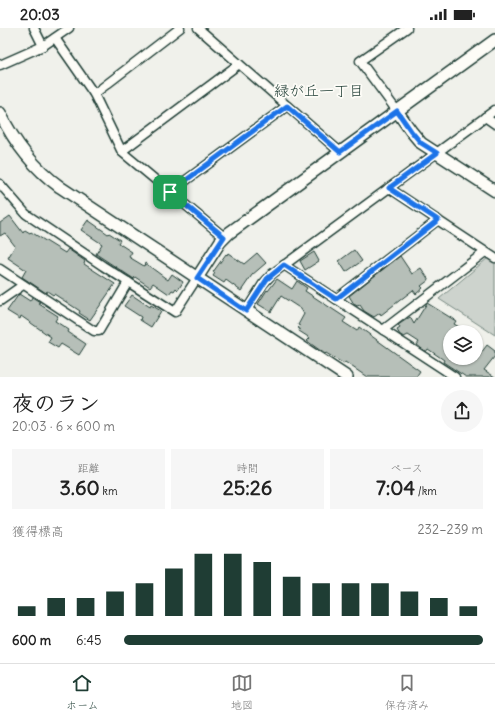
<!DOCTYPE html>
<html lang="ja">
<head>
<meta charset="utf-8">
<style>
  body { margin:0; font-family:Delius,"Klee One",sans-serif; background:#f6f6f6; color:#222; height:100vh; display:flex; flex-direction:column; font-size:15px; white-space:nowrap }
  * { box-sizing:border-box; margin:0 }
  p { font-size:13px; color:#767676 }
  .icon { flex:none; width:22px; height:22px; fill:none; stroke:currentColor; stroke-width:2; stroke-linecap:round; stroke-linejoin:round }
  .map { position:relative; height:349px; overflow:hidden }
  .drawer { display:flex; flex-direction:column; background:#fff; flex:1 }
  .drawer>* { flex:none }
  .fabs { position:absolute; left:443px; top:297px; display:grid; gap:8px }
  .fabs a { display:grid; place-items:center; width:40px; height:40px; border-radius:50%; background:#fff; box-shadow:0 1px 3px #0004; font-size:20px }
  .pin { position:absolute; display:grid; place-items:center; width:34px; height:34px; color:#fff; margin:-17px; border-radius:8px; box-shadow:0 2px 6px #0006 }
  .round { display:grid; place-items:center; flex:none; width:42px; height:42px; border-radius:21px; background:#f6f6f6 }
  .head { display:flex; align-items:center; justify-content:space-between; height:68px; padding:0 12px }
  h1 { font-size:22px; font-weight:700; line-height:30px }
  .metrics { display:grid; grid-template-columns:repeat(3,1fr); gap:6px; height:68px; padding:4px 12px }
  .metrics div { display:grid; align-content:center; border-radius:0px; background:#f6f6f6; text-align:center }
  .metrics b { font-size:20px; font-weight:700 }
  .metrics small { font-size:11px; font-weight:400 }
  .metrics p { font-size:11px }
  .chart { height:112px; padding:8px 12px }
  .chart p { display:flex; justify-content:space-between }
  .chart svg { width:100%; height:72px; margin-top:4px; stroke:#1f3d34; stroke-width:6 }
  ul { padding:0 12px; list-style:none; font-size:13px }
  li { display:grid; grid-template-columns:64px 48px 1fr; align-items:center; height:30px }
  li i { height:10px; border-radius:5px; background:#1f3d34 }
  .status { display:flex; justify-content:space-between; align-items:center; height:28px; padding:0 20px; background:#fff; direction:ltr }
  .status svg { height:11px; fill:currentColor }
  .dock { display:flex; justify-content:space-around; align-items:center; height:56px; border-top:1px solid #e0e0e0; background:#fff; font-size:11px; color:#767676 }
  .dock a { display:grid; justify-items:center; gap:2px }
  .dock .selected { color:#1f3d34 }
  .map>svg:first-child { display:block }
  .green { fill:#cdd3cd; stroke:#768880 }
  .building { fill:#b6bfb8; stroke:#1f3d34 }
  .lines { fill:none; stroke-linecap:round; stroke-linejoin:round }
  .street-casing { stroke:#1f3d34; stroke-width:11 }
  .secondary-casing { stroke:#1f3d34; stroke-width:14 }
  .street { stroke:#fdfcf7; stroke-width:8 }
  .secondary { stroke:#fdfcf7; stroke-width:11 }
  .route-casing { stroke:#fff; stroke-width:8 }
  .route { stroke:#1a73e8; stroke-width:5 }
  .labels { text-anchor:middle; stroke-width:3.5; stroke-linejoin:round; paint-order:stroke }
  .neighbourhood-label { font-size:15px; fill:#1f3d34; stroke:#fdfcf7 }
</style>
</head>
<body>
<div class="status"><b>20:03</b><svg viewBox="0 0 49 12"><path d="M0 12V9h3v3zM5 12V6h3v6zM10 12V3h3v9zM15 12V0h3v12zM26 1h20v11H26zM47 4h2v5h-2z"/></svg></div>
<div class="map">
<svg width="495" height="349" viewBox="0 0 495 349">
  <rect width="100%" height="100%" fill="#f0f1eb"/>
  <filter id="ink" filterUnits="userSpaceOnUse"><feTurbulence type="fractalNoise" baseFrequency=".025" numOctaves="2"/><feDisplacementMap in="SourceGraphic" scale="8" xChannelSelector="R" yChannelSelector="G"/><feConvolveMatrix kernelMatrix="1 2 1 2 8 2 1 2 1" color-interpolation-filters="sRGB"/></filter>
  <g filter="url(#ink)">
    <polygon class="green" points="488,230 495,234 495,307 439,271"/>
    <g class="building">
      <polygon points="10,188 23,205 25,202 30,205 31,204 65,225 68,221 85,233 84,236 115,256 90,292 79,285 80,283 54,266 53,267 47,263 46,265 22,249 26,242 8,230 15,218 5,205 0,208 0,195"/>
      <polygon points="88,192 108,206 109,205 120,212 118,215 132,224 129,229 144,238 145,235 168,252 172,246 183,254 178,262 176,260 174,263 172,262 169,266 153,255 150,259 135,249 134,251 96,226 102,216 81,202"/>
      <polygon points="354,222 362,233 346,244 339,233"/>
      <polygon points="314,224 319,233 305,242 300,233"/>
      <polygon points="228,225 244,236 257,225 266,235 252,247 241,263 226,252 224,255 213,248 215,245 213,244 226,226 227,227"/>
      <polygon points="400,228 412,246 421,240 429,252 421,258 423,260 416,266 413,262 381,287 380,285 374,289 364,283 360,277 357,278 354,276 349,268"/>
      <polygon points="277,251 292,261 297,253 307,260 305,263 346,290 343,294 357,303 359,299 420,343 416,349 367,349 345,334 344,336 326,325 325,326 307,313 310,310 299,303 300,301 298,300 300,298 298,297 304,286 301,281 281,268 271,284 258,276 267,262 268,263"/>
      <polygon points="19,266 30,273 32,269 40,274 39,276 58,288 55,293 69,302 68,304 86,316 79,327 61,316 58,320 48,314 51,309 21,288 20,291 7,283"/>
      <polygon points="132,267 150,279 151,277 161,283 151,299 140,292 141,289 124,278"/>
      <polygon points="427,275 456,293 454,296 468,304 450,304 450,330 471,330 475,333 487,317 495,323 495,328 484,342 495,349 466,349 443,334 444,332 428,321 426,324 417,317 419,314 408,307 404,309 400,307 397,302 400,300 398,297 410,289 414,296"/>
    </g>
    <g class="lines">
      <defs>
        <g id="street">
          <polyline points="34,0 43,18"/>
          <polyline points="198,0 340,124"/>
          <polyline points="55,10 94,66 122,124 224,209"/>
          <polyline points="0,37 43,18 69,0"/>
          <polyline points="94,66 180,0"/>
          <polyline points="397,83 360,33 407,0"/>
          <polyline points="485,89 495,96"/>
          <polyline points="122,123 239,36"/>
          <polyline points="0,156 26,186 103,238 175,284 197,250"/>
          <polyline points="389,160 495,230"/>
          <polyline points="170,164 287,78"/>
          <polyline points="284,237 455,349"/>
          <polyline points="0,241 94,303 99,303 128,254"/>
          <polyline points="336,271 438,192"/>
          <polyline points="0,273 23,257"/>
          <polyline points="246,283 263,256 272,246 495,82"/>
          <polyline points="383,302 485,224"/>
        </g>
        <g id="secondary">
          <polyline points="397,83 411,103 421,115 495,163"/>
          <path d="M 0,85 C 14,114 34,140 60,159 L 347,349"/>
          <polyline points="197,250 220,214 229,205 495,12"/>
        </g>
      </defs>
      <use href="#street" class="street-casing"/>
      <use href="#secondary" class="secondary-casing"/>
      <use href="#street" class="street"/>
      <use href="#secondary" class="secondary"/>
    </g>
  </g>
  <g class="lines" filter="url(#ink)">
    <defs>
      <polygon id="route" points="287,78 340,124 397,83 411,103 421,115 437,125 389,160 438,192 336,271 284,237 267,251 246,283 197,250 224,209 170,164"/>
    </defs>
    <use href="#route" class="route-casing"/>
    <use href="#route" class="route"/>
  </g>
  <g class="labels">
    <g class="neighbourhood-label">
      <text x="319" y="68">緑が丘一丁目</text>
    </g>
  </g>
</svg>
<div class="fabs">
<a><svg class="icon" aria-label="layers" viewBox="0 0 24 24"><path d="M12 4l9 5-9 5-9-5zM3 14l9 5 9-5"/></svg></a>
</div>
<div class="pin" style="left:170px;top:164px;background:#1e9e55"><svg class="icon" aria-label="arrive" viewBox="0 0 24 24"><path d="M6 21V4h12l-3 4 3 4H6"/></svg></div>
</div>
<section class="drawer">
<div class="head"><div><h1>夜のラン</h1><p>20:03 · 6 × 600 m</p></div><a class="round"><svg class="icon" aria-label="share" viewBox="0 0 24 24"><path d="M12 15V3M7 8l5-5 5 5M5 13v7h14v-7"/></svg></a></div>
<div class="metrics">
<div><p>距離</p><b>3.60<small> km</small></b></div>
<div><p>時間</p><b>25:26</b></div>
<div><p>ペース</p><b>7:04<small> /km</small></b></div>
</div>
<div class="chart"><p><span>獲得標高</span>232–239 m</p>
<svg viewBox="0 0 160 44" preserveAspectRatio="none"><path d="M5 44V38M15 44V33M25 44V33M35 44V29M45 44V24M55 44V15M65 44V6M75 44V6M85 44V11M95 44V20M105 44V24M115 44V24M125 44V24M135 44V29M145 44V33M155 44V38"/></svg>
</div>
<ul>
<li><b>600 m</b>6:45<i style="width:100%"></i></li>
</ul>
</section>
<nav class="dock">
<a class="selected"><svg class="icon" aria-label="home" viewBox="0 0 24 24"><path d="M3 11l9-7 9 7M6 9v11h12V9"/></svg>ホーム</a>
<a><svg class="icon" aria-label="map" viewBox="0 0 24 24"><path d="M3 6l6-2 6 2 6-2v14l-6 2-6-2-6 2zM9 4v14M15 6v14"/></svg>地図</a>
<a><svg class="icon" aria-label="saved" viewBox="0 0 24 24"><path d="M7 4h10v16l-5-4-5 4z"/></svg>保存済み</a>
</nav>
</body>
</html>
